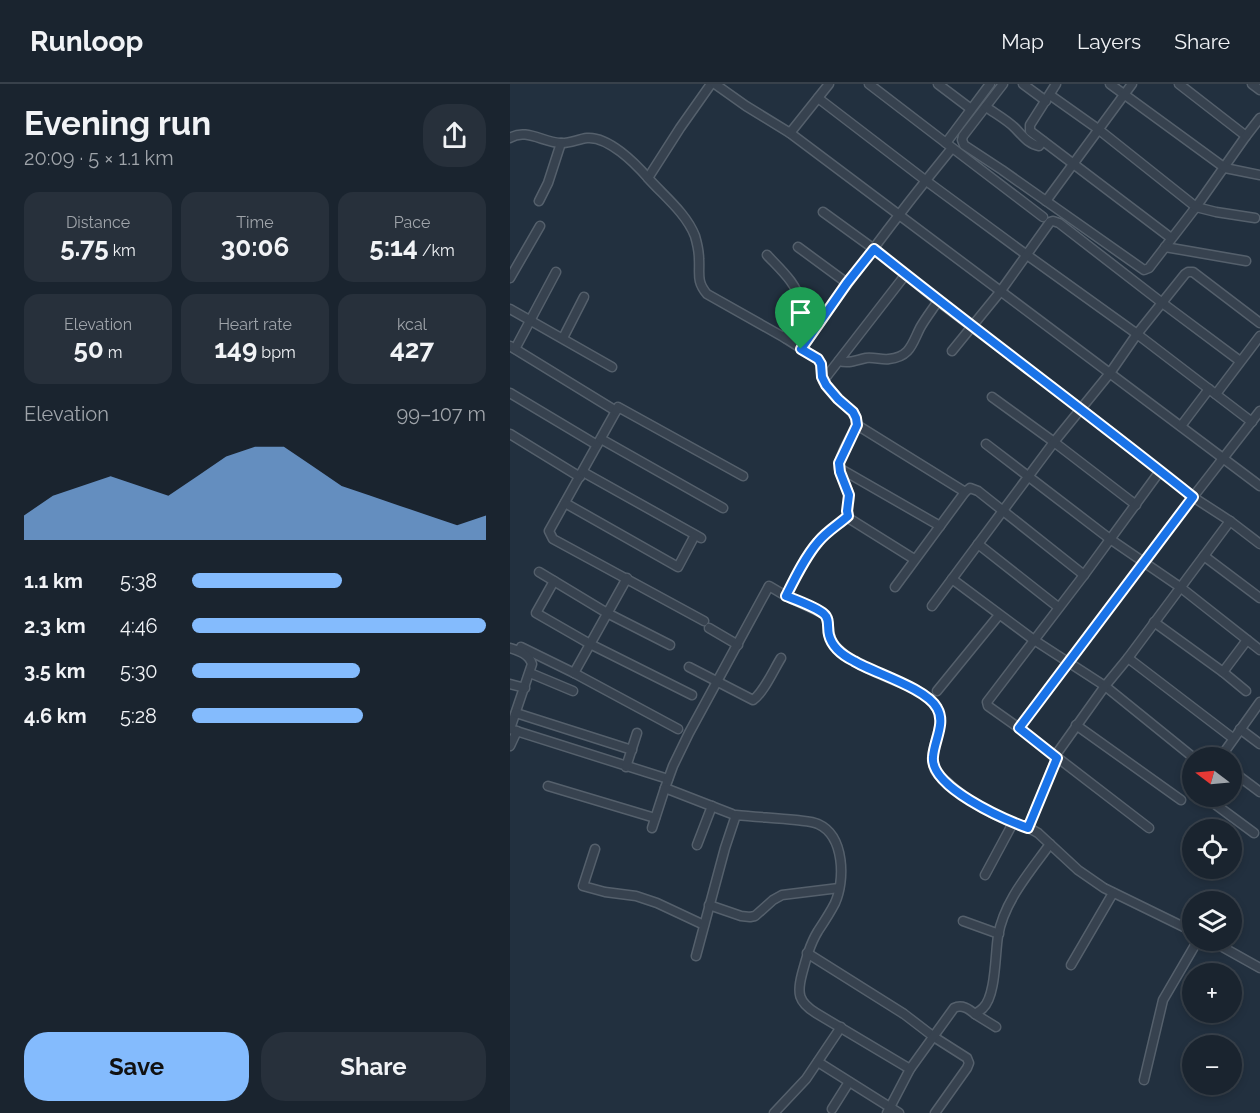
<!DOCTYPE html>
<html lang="en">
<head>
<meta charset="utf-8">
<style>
  body { margin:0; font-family:Raleway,sans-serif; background:#27303b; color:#f1f3f6; height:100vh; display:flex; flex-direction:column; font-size:22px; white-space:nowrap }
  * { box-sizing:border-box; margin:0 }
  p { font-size:20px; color:#9fa4aa }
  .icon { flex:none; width:33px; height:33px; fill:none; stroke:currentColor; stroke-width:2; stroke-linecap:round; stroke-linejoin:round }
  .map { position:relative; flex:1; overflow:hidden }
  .sheet { display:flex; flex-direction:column; background:#1a242f; width:510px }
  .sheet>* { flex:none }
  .needle { width:39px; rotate:286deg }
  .fabs { position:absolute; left:672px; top:663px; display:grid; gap:12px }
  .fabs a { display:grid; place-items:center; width:60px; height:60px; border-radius:50%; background:#1a242f; box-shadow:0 3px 9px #0003,0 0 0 2px #38414b; font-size:30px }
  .pin { position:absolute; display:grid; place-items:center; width:51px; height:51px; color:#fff; margin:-62px -26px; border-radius:50% 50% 50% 0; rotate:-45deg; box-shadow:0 0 6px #0007 }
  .pin .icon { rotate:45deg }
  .round { display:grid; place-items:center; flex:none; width:63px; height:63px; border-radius:24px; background:#27303b }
  .summary { display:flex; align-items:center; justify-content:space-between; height:102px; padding:0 24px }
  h1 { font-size:33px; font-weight:700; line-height:45px }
  .metrics { display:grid; grid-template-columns:repeat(3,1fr); gap:9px; height:102px; padding:6px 24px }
  .metrics div { display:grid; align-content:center; border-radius:15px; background:#27303b; text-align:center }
  .metrics b { font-size:26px; font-weight:700 }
  .metrics small { font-size:16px; font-weight:400 }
  .metrics p { font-size:16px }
  .chart { height:168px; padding:12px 24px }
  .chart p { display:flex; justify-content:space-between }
  .chart svg { width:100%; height:108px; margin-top:6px; fill:#84bbfd; opacity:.7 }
  .cta { display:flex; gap:12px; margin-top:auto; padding:12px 24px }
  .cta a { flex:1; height:69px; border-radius:24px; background:#84bbfd; color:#111; font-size:24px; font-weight:700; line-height:69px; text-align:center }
  .cta a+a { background:#27303b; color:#f1f3f6 }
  ul { padding:0 24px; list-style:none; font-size:20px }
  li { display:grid; grid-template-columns:96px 72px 1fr; align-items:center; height:45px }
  li i { height:15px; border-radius:8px; background:#84bbfd }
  header { display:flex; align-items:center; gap:36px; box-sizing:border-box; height:84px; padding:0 30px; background:#1a242f; border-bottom:2px solid #38414b }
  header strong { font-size:28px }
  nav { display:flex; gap:33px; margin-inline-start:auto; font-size:21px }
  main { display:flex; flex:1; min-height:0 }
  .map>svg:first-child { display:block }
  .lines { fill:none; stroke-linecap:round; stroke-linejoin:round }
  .street-casing { stroke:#55606c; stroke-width:11 }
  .street { stroke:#37424f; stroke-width:8 }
  .route-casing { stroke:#fff; stroke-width:12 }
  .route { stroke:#1a73e8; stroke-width:8 }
</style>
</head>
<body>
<header>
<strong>Runloop</strong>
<nav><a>Map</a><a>Layers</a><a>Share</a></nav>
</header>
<main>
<section class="sheet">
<div class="summary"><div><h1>Evening run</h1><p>20:09 · 5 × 1.1 km</p></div><a class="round"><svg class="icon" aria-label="share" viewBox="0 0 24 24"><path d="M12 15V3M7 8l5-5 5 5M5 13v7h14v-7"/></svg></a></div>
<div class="metrics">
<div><p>Distance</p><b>5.75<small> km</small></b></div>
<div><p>Time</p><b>30:06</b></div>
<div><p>Pace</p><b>5:14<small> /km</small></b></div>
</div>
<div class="metrics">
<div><p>Elevation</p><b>50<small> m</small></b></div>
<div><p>Heart rate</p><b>149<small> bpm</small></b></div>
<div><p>kcal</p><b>427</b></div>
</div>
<div class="chart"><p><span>Elevation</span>99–107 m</p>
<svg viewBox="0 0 160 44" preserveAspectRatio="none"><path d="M0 44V34L10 26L20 22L30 18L40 22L50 26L60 18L70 10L80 6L90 6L100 14L110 22L120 26L130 30L140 34L150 38L160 34V44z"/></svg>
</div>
<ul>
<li><b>1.1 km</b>5:38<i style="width:51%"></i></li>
<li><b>2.3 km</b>4:46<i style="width:100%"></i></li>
<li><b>3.5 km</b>5:30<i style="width:57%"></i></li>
<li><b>4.6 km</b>5:28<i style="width:58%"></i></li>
</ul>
<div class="cta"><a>Save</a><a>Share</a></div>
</section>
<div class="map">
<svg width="750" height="1029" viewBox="0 0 750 1029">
  <rect width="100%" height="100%" fill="#22303f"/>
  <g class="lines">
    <defs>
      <g id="street">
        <path d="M 201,0 L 170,44 L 138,94 C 154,112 176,129 185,152 C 187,159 189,167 189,175 C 190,190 186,197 197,210 L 275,254 L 308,275 L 311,280 L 312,293 L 316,301 L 328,315 L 345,331 L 347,341 L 455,408"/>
        <polyline points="205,0 236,22 280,49 750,402"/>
        <polyline points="359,0 436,59"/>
        <polyline points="428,0 461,25"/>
        <polyline points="480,0 436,59 533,133"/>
        <polyline points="493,0 453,52 452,56 454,61 492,86 634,186 639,184 686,123 736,52 669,0"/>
        <polyline points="513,0 536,17"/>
        <polyline points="546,0 520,41 520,47 661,154"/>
        <polyline points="600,0 715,84 750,91"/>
        <polyline points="742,0 750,6"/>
        <polyline points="540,11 588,45 686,123 706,128 745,134"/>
        <polyline points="308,14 415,96 514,169"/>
        <path d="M 476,23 C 486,30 497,36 505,44 C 513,52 518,60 529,62 L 533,57"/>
        <polyline points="280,49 319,0"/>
        <polyline points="736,52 750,34"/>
        <path d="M 0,54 C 15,44 33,58 50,59 C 59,60 68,55 77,54 C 98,52 125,79 138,94"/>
        <polyline points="29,117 38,99 51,59"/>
        <polyline points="536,117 622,0"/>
        <polyline points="313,128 364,165 428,217 571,325 683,413 720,437 750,460"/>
        <polyline points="288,163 337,199"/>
        <polyline points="655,163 736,177"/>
        <path d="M 257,171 C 267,182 290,202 289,218 C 287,230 280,243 275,254"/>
        <polyline points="517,171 627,250 742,338"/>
        <polyline points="0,194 30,142"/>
        <polyline points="0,225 102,283"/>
        <polyline points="53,254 74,213"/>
        <polyline points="0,262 106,327 39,447 43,455 194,537"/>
        <polyline points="5,265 46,188"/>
        <path d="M 291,265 C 339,196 389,129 442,64"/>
        <polyline points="442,267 490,208 540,138 543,137 549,139 651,218 730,277"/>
        <path d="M 329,277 C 339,280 346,276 356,274 C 364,273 372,276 379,275 C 400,273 402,260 410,244 C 415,235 422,226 428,217"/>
        <polyline points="313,297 396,190"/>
        <polyline points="0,309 87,361"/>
        <polyline points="706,310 750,252"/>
        <polyline points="482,313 544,358 626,421"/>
        <polyline points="106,327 108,323 233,392"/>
        <path d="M 347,341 C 342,351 327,375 329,385 C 331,394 338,402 339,412 C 340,421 335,427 340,435 L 404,475"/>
        <polyline points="671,342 699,305"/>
        <polyline points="0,350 70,393"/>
        <polyline points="91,355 213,424"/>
        <polyline points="476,360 600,455 670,503 750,566"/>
        <polyline points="329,384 430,442"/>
        <polyline points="73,388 191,454"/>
        <polyline points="55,419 168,483 185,451"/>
        <path d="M 338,432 C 328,441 317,448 308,458 C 295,473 285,494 276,512 L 314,530 C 323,542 314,553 329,566 C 348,583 375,592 398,602 C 406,606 415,610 421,616 C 444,639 414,663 425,686 C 427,691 433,695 437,698 C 456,716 480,729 503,739 C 512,742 520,744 528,749 L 568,786 L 594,804 L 682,847"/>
        <polyline points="468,460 548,523"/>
        <polyline points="694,472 750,514"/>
        <polyline points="29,488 97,529 160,561"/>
        <polyline points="442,495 524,556 595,602 684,674"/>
        <polyline points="44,497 26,529 80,560 182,611"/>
        <polyline points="385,503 455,408 460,404 468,407 574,491"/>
        <polyline points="422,522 544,358 600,289 627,250 675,190 678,188 683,188 750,239"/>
        <polyline points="644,538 713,588 736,607"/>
        <polyline points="199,544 228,561"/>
        <polyline points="11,563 64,589 117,494"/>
        <path d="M 0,564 C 9,567 19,570 22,580 L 0,645"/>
        <polyline points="618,574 720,652"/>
        <path d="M 179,583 L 243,616 C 254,608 263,587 271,574"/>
        <polyline points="713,588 737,556"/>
        <polyline points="20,589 63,607"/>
        <polyline points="64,589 168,645"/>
        <polyline points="0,600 15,604"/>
        <polyline points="427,607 489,531"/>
        <polyline points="6,629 122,666"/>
        <polyline points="566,641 671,716"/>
        <polyline points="509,644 683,413 750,327"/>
        <polyline points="0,645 158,695"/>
        <polyline points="730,645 750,660"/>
        <polyline points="0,662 7,647"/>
        <polyline points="545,672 595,602 618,574 720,437"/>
        <polyline points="710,674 750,618"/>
        <polyline points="116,683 127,649"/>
        <polyline points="722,687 750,708"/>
        <polyline points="38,702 145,734"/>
        <polyline points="694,712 744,749"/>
        <polyline points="222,730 155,704 163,682 179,649 259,502 276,512"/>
        <polyline points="142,744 155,704"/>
        <polyline points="518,744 547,673"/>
        <polyline points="639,744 509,644 478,622 477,618 574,491 650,387"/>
        <polyline points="187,761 202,722"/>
        <polyline points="85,765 73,802 95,808 126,812 147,819 194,841"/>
        <polyline points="475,791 503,739"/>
        <polyline points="199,821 231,832 240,833 245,832 263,816 272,811 329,804"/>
        <polyline points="453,837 489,850"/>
        <polyline points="700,856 750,884"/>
        <polyline points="297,869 394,930 424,953 457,974 459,979 457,984 425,1029"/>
        <path d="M 186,872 L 215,764 L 226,731 C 246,733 266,734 286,736 C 293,737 302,737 308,740 C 335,752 335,797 325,819 C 320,829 314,838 308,847 C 300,860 296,875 292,890 C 287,909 288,918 306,929 L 400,985"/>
        <polyline points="561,881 603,809"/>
        <polyline points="465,930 486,943"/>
        <polyline points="308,978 389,1029"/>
        <polyline points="634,996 653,916 688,856"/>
        <polyline points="322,1025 339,998"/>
        <polyline points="264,1029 296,995 331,943"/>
        <path d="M 377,1029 L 400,985 L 444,924 C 452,920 459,925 465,930 C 468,928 471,926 473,924 C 486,912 485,870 488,852 C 494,817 520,788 540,760"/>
      </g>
    </defs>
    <use href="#street" class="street-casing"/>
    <use href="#street" class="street"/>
  </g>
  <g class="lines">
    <defs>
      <path id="route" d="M 364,165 C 469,249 578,329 683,413 L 509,644 L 547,674 L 518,744 C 493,735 420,703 423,673 C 424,657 436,639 427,624 C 416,604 364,589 344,577 C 334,572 322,563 319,551 C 317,544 320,535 314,530 C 306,523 286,516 276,512 C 285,494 295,473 308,458 C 317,447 328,441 338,432 L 337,427 L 339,411 L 330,388 L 329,379 L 347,341 L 346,334 L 343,328 L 328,315 L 316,301 L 312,293 L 311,280 L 308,275 L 291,265 L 337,199 Z"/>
    </defs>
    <use href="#route" class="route-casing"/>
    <use href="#route" class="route"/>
  </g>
</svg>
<div class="fabs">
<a><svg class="needle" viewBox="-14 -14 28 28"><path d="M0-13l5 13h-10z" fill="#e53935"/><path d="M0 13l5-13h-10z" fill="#9fa4aa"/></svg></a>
<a><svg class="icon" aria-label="locate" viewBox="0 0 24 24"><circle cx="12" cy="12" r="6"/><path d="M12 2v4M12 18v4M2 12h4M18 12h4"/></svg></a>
<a><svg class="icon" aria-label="layers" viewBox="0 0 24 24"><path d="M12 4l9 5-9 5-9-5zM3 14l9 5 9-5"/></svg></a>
<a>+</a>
<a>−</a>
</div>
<div class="pin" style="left:291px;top:265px;background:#1e9e55"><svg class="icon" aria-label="arrive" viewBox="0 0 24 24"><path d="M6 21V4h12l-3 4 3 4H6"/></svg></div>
</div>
</main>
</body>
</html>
